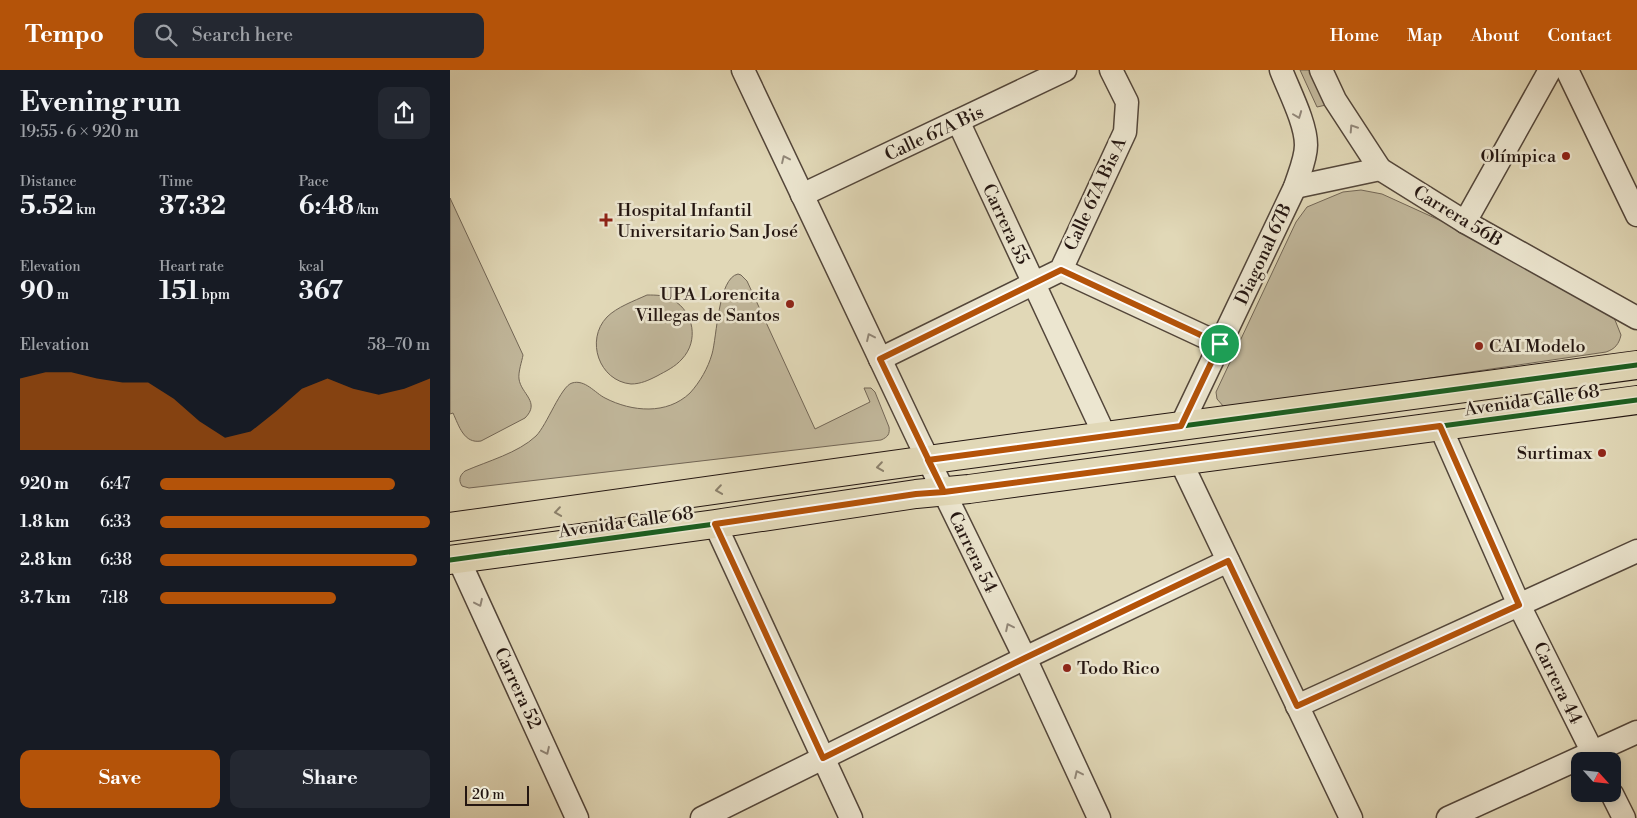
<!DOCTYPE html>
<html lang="en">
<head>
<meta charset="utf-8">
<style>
  body { margin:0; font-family:"Libre Bodoni",serif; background:#242831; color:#f1f3f6; height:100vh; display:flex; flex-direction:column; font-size:19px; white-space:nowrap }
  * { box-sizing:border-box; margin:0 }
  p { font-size:16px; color:#9ea1a6 }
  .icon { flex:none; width:28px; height:28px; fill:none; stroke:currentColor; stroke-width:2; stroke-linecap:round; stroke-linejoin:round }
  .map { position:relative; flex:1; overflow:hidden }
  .side { display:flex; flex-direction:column; background:#171b24; width:450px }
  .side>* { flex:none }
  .needle { width:32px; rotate:117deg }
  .controls { position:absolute; left:1121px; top:682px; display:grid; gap:10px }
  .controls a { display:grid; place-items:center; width:50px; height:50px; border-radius:10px; background:#171b24; box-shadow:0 2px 12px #0003; font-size:25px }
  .scale { position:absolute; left:15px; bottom:12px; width:64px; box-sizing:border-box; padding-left:5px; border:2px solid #241611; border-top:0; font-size:14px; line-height:18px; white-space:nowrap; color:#241611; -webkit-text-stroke:4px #ece6d0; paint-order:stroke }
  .pin { position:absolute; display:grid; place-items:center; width:42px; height:42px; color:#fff; margin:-21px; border:2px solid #fff; border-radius:50%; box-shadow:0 1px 5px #0007 }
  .round { display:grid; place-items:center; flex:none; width:52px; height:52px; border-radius:10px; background:#242831 }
  .headline { display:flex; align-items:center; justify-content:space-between; height:85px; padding:0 20px }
  h1 { font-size:28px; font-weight:700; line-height:38px }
  .figures { display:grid; grid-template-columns:repeat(3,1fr); gap:8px; height:85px; padding:5px 20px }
  .figures div { display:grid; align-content:center }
  .figures b { font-size:25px; font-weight:700 }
  .figures small { font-size:14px; font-weight:400 }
  .figures p { font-size:14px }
  .chart { height:140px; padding:10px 20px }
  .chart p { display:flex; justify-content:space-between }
  .chart svg { width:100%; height:90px; margin-top:5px; fill:#b45309; opacity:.7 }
  .cta { display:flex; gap:10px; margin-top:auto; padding:10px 20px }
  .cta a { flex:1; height:58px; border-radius:10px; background:#b45309; color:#fff; font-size:20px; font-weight:700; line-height:58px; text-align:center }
  .cta a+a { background:#242831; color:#f1f3f6 }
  ul { padding:0 20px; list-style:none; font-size:16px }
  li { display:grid; grid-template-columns:80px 60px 1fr; align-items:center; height:38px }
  li i { height:12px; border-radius:6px; background:#b45309 }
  header { display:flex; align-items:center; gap:30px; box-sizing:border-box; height:70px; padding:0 25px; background:#b45309; color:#fff }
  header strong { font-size:24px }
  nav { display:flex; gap:28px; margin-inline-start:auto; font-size:18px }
  .search { width:350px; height:45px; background:#242831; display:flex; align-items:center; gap:12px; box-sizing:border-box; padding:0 18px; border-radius:10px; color:#9ea1a6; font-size:19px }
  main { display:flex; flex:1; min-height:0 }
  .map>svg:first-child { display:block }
  .green { fill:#c1b79b; stroke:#726656 }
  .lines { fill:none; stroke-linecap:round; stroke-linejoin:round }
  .minor-casing { stroke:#53463a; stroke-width:25 }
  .major-casing { stroke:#241611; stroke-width:30 }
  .minor { stroke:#ece6d0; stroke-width:22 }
  .major { stroke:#e1d8b7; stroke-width:28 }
  .cycleway-casing { stroke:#ece6d0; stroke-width:8 }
  .cycleway { stroke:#1b5e20; stroke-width:5 }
  .oneway { stroke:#92887a }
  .oneway2 { stroke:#8c816c }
  .route-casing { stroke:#fff; stroke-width:10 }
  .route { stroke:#b45309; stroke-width:6 }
  .poi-dot { fill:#8f2418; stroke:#ece6d0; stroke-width:2 }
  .labels { text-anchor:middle; stroke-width:5; stroke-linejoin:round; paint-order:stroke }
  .street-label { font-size:18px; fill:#241611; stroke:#ece6d0 }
  .poi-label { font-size:18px; fill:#241611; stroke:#ece6d0; text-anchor:end }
</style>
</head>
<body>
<header>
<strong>Tempo</strong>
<div class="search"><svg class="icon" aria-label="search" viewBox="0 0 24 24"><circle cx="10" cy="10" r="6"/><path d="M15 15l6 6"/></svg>Search here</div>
<nav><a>Home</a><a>Map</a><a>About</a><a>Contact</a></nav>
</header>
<main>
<section class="side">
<div class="headline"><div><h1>Evening run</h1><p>19:55 · 6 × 920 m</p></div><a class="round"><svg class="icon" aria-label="share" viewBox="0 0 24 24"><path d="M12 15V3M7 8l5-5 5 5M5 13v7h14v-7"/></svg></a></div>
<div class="figures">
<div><p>Distance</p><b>5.52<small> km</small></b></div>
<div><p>Time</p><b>37:32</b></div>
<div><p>Pace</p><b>6:48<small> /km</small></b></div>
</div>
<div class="figures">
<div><p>Elevation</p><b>90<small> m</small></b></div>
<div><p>Heart rate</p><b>151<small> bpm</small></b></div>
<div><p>kcal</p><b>367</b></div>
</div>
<div class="chart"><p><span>Elevation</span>58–70 m</p>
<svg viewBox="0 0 160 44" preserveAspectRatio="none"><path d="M0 44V9L10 6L20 6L30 9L40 11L50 11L60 19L70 30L80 38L90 35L100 25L110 14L120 9L130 14L140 17L150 14L160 9V44z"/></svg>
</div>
<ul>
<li><b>920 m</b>6:47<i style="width:87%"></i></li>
<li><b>1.8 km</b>6:33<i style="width:100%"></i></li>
<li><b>2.8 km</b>6:38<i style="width:95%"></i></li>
<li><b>3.7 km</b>7:18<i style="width:65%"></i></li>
</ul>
<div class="cta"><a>Save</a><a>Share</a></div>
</section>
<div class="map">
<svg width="1187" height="748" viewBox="0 0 1187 748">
  <rect width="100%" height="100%" fill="#e1d8b7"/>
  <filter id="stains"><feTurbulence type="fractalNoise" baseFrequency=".004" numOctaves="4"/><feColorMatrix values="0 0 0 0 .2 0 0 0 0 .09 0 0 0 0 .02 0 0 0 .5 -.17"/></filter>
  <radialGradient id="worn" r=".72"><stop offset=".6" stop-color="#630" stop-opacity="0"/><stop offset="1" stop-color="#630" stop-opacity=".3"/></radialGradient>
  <g class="green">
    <polygon points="850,0 863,0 876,35 867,37"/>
    <path d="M 911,120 L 932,124 L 998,154 L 1160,244 L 1165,250 L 1171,265 C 1169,274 1165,279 1156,282 L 784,337 L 774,337 L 767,329 L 766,322 L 846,152 L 857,137 L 893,122 Z"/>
    <path d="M 0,128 L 73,285 C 72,291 68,302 69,309 C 71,324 91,332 75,348 L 31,371 C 14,374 9,356 3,343 L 0,344 Z"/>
    <path d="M 288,204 L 291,205 L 297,211 L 365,359 L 420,332 L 414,318 L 421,318 L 425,322 L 439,357 C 440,364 438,367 431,370 L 19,418 L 12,416 C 8,410 10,405 15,401 C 38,391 68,383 86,366 C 97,355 111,316 122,313 C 135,309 145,323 155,328 C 182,342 217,345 240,323 C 250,312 258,298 262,284 C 267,267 268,208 288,204 Z"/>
    <path d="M 197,225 C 206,225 215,225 223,230 C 244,242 249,271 232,289 C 225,297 216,301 207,306 C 199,310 191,314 181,314 C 149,311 135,270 157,247 C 167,237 184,231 197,225 Z"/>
  </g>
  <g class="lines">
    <defs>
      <g id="minor">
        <polyline points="293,0 469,371 575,588 649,748"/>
        <polyline points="871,0 885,30 930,99 1015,152 1187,248"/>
        <polyline points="1117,0 1187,145"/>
        <polyline points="508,51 655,366"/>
        <polyline points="845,117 930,99"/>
        <polyline points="352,125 615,0"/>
        <polyline points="1015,152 1100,0"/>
        <polyline points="611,200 770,274"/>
        <polyline points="430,289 611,200 675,62 677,32 661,0"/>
        <path d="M 731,356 L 845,117 C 849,104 856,89 856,75 C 856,53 839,21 831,0"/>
        <polyline points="990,356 1069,535 1147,691"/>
        <polyline points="730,390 901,748"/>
        <polyline points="265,454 401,748"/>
        <polyline points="8,488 127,748"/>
        <polyline points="847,636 1187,481"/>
        <polyline points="1162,724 1174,748"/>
        <polyline points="252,748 575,588 778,491"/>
        <polyline points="998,748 1187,662"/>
      </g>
      <g id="major">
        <polyline points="0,457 506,386 1187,295"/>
        <polyline points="0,490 265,454 466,424 519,419 1187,330"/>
      </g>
    </defs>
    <use href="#minor" class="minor-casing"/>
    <use href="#major" class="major-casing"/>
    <use href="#minor" class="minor"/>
    <use href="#major" class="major"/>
    <defs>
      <g id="cycleway">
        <polyline points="493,422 478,390 1187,295"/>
        <polyline points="0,490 265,454 466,424 519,419 1187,330"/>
      </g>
    </defs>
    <use href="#cycleway" class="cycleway-casing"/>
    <use href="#cycleway" class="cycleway"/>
  </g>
  <defs><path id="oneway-chevron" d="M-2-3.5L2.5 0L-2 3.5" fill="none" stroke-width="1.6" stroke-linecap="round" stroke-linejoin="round" transform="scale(1.25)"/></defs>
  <g class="oneway">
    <use href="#oneway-chevron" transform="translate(848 45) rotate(69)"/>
    <use href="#oneway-chevron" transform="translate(903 58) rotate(-123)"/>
    <use href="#oneway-chevron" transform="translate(335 89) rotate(-115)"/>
    <use href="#oneway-chevron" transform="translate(420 267) rotate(-115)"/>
    <use href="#oneway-chevron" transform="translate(29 533) rotate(65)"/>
    <use href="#oneway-chevron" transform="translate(559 557) rotate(-116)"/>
    <use href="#oneway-chevron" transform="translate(96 681) rotate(65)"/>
    <use href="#oneway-chevron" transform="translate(628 704) rotate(-115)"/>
  </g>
  <g class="oneway2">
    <use href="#oneway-chevron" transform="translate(430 397) rotate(172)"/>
    <use href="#oneway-chevron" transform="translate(269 420) rotate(172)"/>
    <use href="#oneway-chevron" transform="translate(108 442) rotate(172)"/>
  </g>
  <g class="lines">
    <defs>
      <polyline id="route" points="770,274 611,200 430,289 494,422 466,424 265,454 373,688 575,588 778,491 847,636 1069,535 990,356 494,422 478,390 731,356 770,274"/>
    </defs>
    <use href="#route" class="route-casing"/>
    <use href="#route" class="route"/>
  </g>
  <g class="poi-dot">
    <circle cx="1116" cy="86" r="5"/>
    <path d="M153.5 142.5h5v5h5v5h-5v5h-5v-5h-5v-5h5z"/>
    <circle cx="340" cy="234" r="5"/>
    <circle cx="1029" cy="276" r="5"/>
    <circle cx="1152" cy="383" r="5"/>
    <circle cx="617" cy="598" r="5"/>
  </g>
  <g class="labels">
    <g class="street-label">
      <text transform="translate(484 63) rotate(-25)" y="6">Calle 67A Bis</text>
      <text transform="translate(645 124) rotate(-65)" y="6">Calle 67A Bis A</text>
      <text transform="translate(1008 146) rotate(31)" y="6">Carrera 56B</text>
      <text transform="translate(556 154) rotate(65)" y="6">Carrera 55</text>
      <text transform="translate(813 184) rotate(-65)" y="6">Diagonal 67B</text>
      <text transform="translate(1082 330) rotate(-8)" y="6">Avenida Calle 68</text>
      <text transform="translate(176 452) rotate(-8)" y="6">Avenida Calle 68</text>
      <text transform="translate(523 482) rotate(64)" y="6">Carrera 54</text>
      <text transform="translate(1108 613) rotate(64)" y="6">Carrera 44</text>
      <text transform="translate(68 618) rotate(65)" y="6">Carrera 52</text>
    </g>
    <g class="poi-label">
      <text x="1106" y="92">Olímpica</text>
      <text x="167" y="146" text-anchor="start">Hospital Infantil<tspan x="167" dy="21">Universitario San José</tspan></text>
      <text x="330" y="230">UPA Lorencita<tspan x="330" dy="21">Villegas de Santos</tspan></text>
      <text x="1039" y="282" text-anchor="start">CAI Modelo</text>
      <text x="1142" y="389">Surtimax</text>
      <text x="627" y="604" text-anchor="start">Todo Rico</text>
    </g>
  </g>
  <rect width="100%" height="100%" filter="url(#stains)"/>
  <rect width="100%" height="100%" fill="url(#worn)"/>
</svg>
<div class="controls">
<a><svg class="needle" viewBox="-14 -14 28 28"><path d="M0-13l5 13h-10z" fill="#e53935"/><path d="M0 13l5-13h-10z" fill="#9ea1a6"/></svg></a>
</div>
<div class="scale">20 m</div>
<div class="pin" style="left:770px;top:274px;background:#1e9e55"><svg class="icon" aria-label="arrive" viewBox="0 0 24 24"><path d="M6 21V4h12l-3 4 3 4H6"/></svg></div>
</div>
</main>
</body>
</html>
